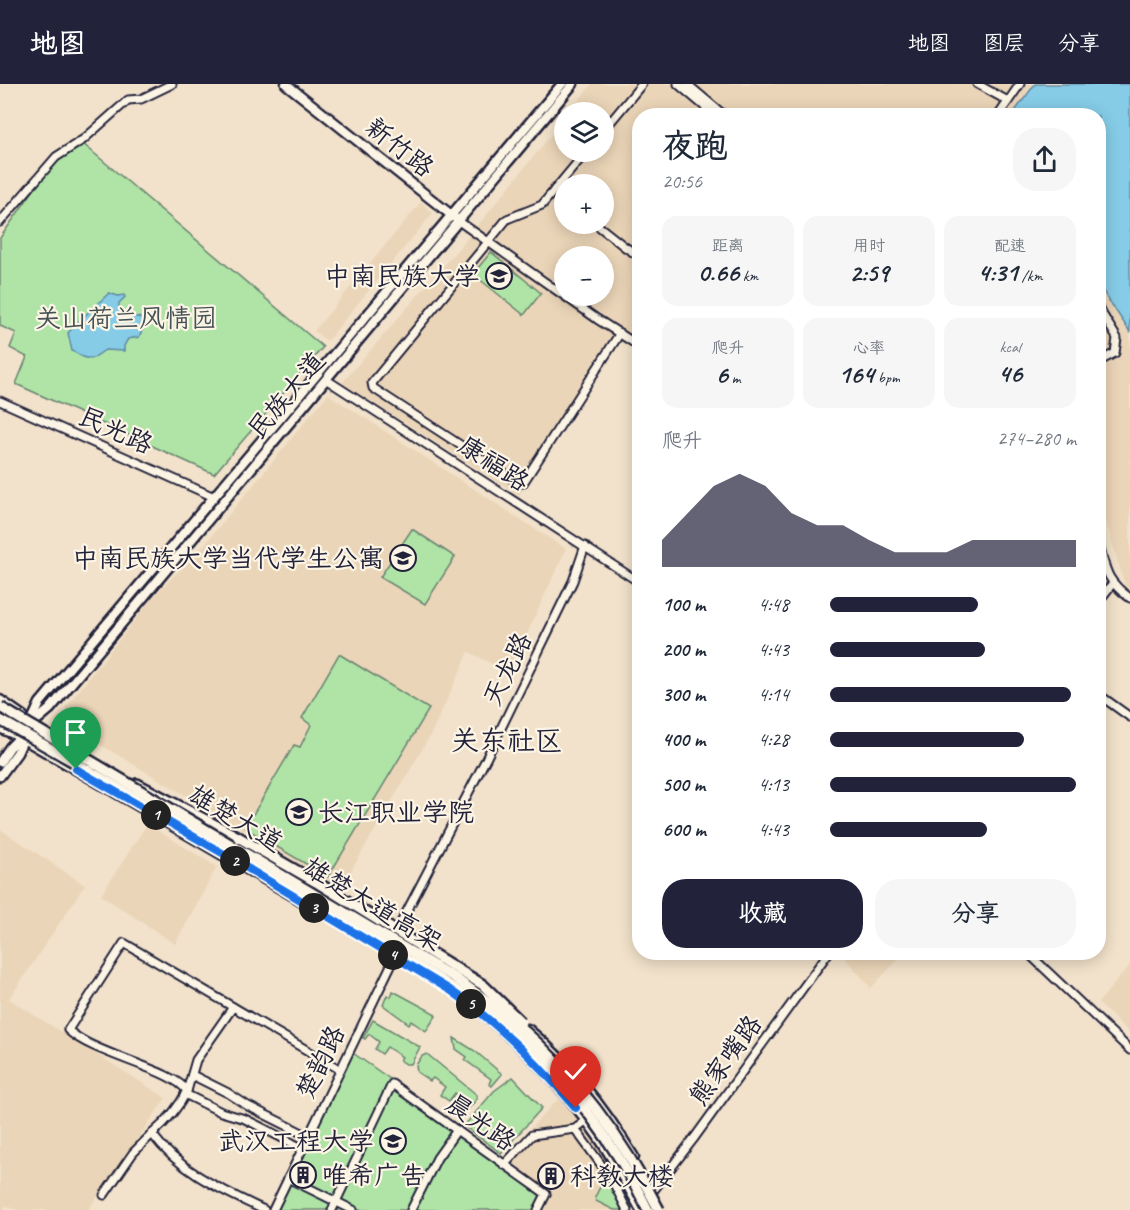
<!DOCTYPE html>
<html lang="zh">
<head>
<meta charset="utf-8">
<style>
  body { margin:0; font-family:Caveat,"LXGW WenKai TC",sans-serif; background:#f6f6f7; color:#1f2937; height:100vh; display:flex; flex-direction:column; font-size:22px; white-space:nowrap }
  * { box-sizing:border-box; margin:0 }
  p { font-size:20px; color:#747a83 }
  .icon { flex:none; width:33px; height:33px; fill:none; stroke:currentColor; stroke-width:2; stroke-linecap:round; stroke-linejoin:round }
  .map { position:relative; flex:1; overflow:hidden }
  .details { position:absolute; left:632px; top:24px; width:474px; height:852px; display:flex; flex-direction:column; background:#fff; border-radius:24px; box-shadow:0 3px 15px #0003 }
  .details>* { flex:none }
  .controls { position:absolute; left:554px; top:18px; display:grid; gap:12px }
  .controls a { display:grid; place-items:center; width:60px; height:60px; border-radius:50%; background:#fff; box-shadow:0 3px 15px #0003; font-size:30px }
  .pin { position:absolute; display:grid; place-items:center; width:51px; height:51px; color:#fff; margin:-62px -26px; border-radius:50% 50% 50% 0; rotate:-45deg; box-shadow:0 0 6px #0007 }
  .pin .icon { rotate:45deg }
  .km { position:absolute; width:30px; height:30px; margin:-15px; border-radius:50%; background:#222; color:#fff; font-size:16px; line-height:30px; text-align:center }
  .round { display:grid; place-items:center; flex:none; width:63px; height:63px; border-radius:24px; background:#f6f6f7 }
  .head { display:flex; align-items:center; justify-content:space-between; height:102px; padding:0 30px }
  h1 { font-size:33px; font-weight:600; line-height:45px }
  .metrics { display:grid; grid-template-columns:repeat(3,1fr); gap:9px; height:102px; padding:6px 30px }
  .metrics div { display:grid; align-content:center; border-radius:15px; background:#f6f6f7; text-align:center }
  .metrics b { font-size:26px; font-weight:600 }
  .metrics small { font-size:16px; font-weight:400 }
  .metrics p { font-size:16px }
  .chart { height:168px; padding:12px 30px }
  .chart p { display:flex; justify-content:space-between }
  .chart svg { width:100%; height:108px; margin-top:6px; fill:#22223b; opacity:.7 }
  .button { display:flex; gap:12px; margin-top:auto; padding:12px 30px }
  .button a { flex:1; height:69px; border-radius:24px; background:#22223b; color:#fff; font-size:24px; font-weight:600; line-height:69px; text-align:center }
  .button a+a { background:#f6f6f7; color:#1f2937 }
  ul { padding:0 30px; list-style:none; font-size:20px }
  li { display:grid; grid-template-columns:96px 72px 1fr; align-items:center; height:45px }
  li i { height:15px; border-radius:8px; background:#22223b }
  header { display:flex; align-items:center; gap:36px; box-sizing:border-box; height:84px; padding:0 30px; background:#22223b; color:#fff }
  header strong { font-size:28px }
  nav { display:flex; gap:33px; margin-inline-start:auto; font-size:21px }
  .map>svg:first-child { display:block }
  .built { fill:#ebd5b8; fill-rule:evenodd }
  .green { fill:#afe4a6; stroke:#688370; stroke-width:1.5 }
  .water { fill:#86cce7; stroke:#5e88a2; stroke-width:1.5 }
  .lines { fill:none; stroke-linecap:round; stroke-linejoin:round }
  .minor-casing { stroke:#22223b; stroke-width:11 }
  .major-casing { stroke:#22223b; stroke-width:13 }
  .highway-casing { stroke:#22223b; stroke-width:14 }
  .minor { stroke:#fcf5e5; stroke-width:7 }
  .major { stroke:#fcf5e5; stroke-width:8 }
  .highway { stroke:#fcf5e5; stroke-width:9 }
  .highway-bridge-casing { stroke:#22223b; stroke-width:14; stroke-linecap:butt }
  .highway-bridge { stroke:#fcf5e5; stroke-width:9 }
  .route-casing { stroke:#fff; stroke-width:12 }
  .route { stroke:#1a73e8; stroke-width:8 }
  .labels { text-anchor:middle; stroke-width:4.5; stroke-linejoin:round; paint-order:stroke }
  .street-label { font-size:26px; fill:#22223b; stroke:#fcf5e5 }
  .poi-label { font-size:26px; fill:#22223b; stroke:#fcf5e5; text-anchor:end }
  .park-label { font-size:26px; fill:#455256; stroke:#fcf5e5 }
  .quarter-label { font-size:28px; fill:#22223b; stroke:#fcf5e5 }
</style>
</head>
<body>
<header>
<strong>地图</strong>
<nav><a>地图</a><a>图层</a><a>分享</a></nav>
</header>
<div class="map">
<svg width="1130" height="1126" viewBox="0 0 1130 1126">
  <rect width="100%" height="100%" fill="#f2e2cb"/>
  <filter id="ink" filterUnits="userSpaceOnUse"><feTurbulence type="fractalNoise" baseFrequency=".0167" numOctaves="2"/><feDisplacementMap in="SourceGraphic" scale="12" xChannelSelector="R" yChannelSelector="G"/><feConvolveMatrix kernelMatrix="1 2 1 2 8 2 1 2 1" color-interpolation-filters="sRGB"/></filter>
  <g filter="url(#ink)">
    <g class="built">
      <path d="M 592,0 L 1035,0 L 1012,31 L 639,32 L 639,268 L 621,256 L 519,411 L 342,299 L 465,157 L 564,35 L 564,68 L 603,68 L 603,28 L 569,28 ZM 564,100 L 603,100 L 603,140 L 564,140 ZM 564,172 L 603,172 L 603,212 L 564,212 Z"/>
      <polygon points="421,118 433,129 327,257 314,247"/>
      <polygon points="1098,200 1130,248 1130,504 1125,502 1098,410"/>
      <polygon points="328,310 566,465 509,589 469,568 431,650 341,804 84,651 65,624 153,513 204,461"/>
      <polygon points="147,740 217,783 175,860 101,811"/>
      <polygon points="0,745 85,801 9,915 166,1014 88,1126 18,1126 5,1122 4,1126 0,1126"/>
      <polygon points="845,869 845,868 904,869 871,904 843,872"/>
      <polygon points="1130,881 1130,949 1098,919"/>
      <polygon points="350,967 503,1074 558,1015 583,1039 636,1126 278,1126"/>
    </g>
    <g class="green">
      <polygon points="82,59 323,263 214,390 16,300 27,273 10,264 16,249 0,242 0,154 52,80"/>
      <polygon points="491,168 541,209 524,231 473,190"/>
      <polygon points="412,445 455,473 425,520 380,493"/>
      <polygon points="339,570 429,625 328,793 245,744 294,661 300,663 311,641 302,634"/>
      <polygon points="393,907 434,929 436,932 426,947 411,937 409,940 383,921 387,911 391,913"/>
      <polygon points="373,936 420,963 411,980 406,980 400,976 402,973 387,963 382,970 375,965 379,958 369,950 365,955 363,954"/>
      <polygon points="454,954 475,967 502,990 492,1002 489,1000 491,995 465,976 467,973 456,965"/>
      <polygon points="350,967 503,1074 505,1081 546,1110 538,1126 278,1126"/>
      <polygon points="427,970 477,1011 477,1015 463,1031 458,1027 464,1015 455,1009 449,1017 440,1011 445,1003 433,994 430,997 417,988 416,981 422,972"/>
      <polygon points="513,993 542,1024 501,1069 464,1042 494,1007"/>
      <polygon points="606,1091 623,1122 620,1126 614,1126 596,1117 595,1113"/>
    </g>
    <g class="water">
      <polygon points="1035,0 1130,0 1130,248 1098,200 1098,32 1012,31"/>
      <path d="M 109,209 L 118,212 L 124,211 L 125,213 L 119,219 L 119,224 L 125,230 L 141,234 C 145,239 142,248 139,253 L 128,255 L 124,262 L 124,267 L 105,266 L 93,274 L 85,274 L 72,267 L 68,249 L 77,239 Z"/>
    </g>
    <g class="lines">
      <defs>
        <g id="minor">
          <polyline points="678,0 716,32"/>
          <polyline points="687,0 725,32"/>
          <polyline points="977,0 1008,17"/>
          <polyline points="998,32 1020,0"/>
          <polyline points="603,47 642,0"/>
          <polyline points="586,68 542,121 507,135 372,299 373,304 517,398 523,399 620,249"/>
          <polyline points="555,105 564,112"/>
          <polyline points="0,138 56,73 84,55 128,16 141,15 172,0"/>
          <polyline points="460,138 597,235 639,262"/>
          <polyline points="596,140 625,163 639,172"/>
          <polyline points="1098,223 1117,254 1115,269 1098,278"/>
          <polyline points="327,296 639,498"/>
          <polyline points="0,317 214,413"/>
          <path d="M 1098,457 C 1106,485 1105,496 1130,514"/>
          <polyline points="1098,518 1112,500"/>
          <polyline points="1098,610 1130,633"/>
          <polyline points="395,850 486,675 573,497 585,462"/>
          <polyline points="1027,868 1130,966"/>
          <polyline points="192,991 228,1009 248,1022 308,1052"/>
          <polyline points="187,1007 196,976 233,923"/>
          <polyline points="185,1010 221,1028 245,1035 302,1064"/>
          <polyline points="575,1045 611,1094 627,1126"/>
          <polyline points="504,1081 532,1051 575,1045 583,1039"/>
          <polyline points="288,1094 353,1126"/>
          <polyline points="653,1107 695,1053 829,868"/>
          <polyline points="104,1111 133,1069 152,1050"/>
          <path d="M 264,1126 C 222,1106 180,1088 152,1050 C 166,1038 179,1023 187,1007 C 173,985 94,971 68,946 L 124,859 L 339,985"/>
          <polyline points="273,1126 391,881"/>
          <polyline points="332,1126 392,1000 546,1110 538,1126"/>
          <polyline points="411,1126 437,1074 457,1046"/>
        </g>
        <g id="major">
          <polyline points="286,0 455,134"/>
          <polyline points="0,616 23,632"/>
          <polyline points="31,641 50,625 573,0"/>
          <polyline points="0,644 20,653 307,820"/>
          <polyline points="0,678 10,663 22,651"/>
          <polyline points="0,692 17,669 40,619 562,0"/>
          <polyline points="354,829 402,856"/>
          <polyline points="460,891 493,915"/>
          <path d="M 481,927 C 524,964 564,1004 597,1051 C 613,1074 627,1101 641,1126"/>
          <path d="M 528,945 C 571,981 605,1025 634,1073"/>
        </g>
        <polyline id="highway" points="137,700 238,753"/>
      </defs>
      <use href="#minor" class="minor-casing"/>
      <use href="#major" class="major-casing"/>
      <use href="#highway" class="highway-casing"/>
      <use href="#minor" class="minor"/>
      <use href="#major" class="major"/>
      <use href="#highway" class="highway"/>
      <defs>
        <g id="highway-bridge">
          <path d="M 0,623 L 455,894 C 476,909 498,924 518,941 C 576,992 624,1057 659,1126"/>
          <path d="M 0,636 C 91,687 181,740 271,793 C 311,817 351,841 391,866 C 434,891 477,917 515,949 C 567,994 618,1064 648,1126"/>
          <polyline points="238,753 316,798 483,901 521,938"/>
        </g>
      </defs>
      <use href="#highway-bridge" class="highway-bridge-casing"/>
      <use href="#highway-bridge" class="highway-bridge"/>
    </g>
  </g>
  <g class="lines" filter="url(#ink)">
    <defs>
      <path id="route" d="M 76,685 L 224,770 L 450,906 C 498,939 538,979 576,1024"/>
    </defs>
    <use href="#route" class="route-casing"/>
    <use href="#route" class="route"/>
  </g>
  <defs>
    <symbol id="university-ring" viewBox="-11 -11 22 22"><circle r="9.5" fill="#fcf5e5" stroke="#22223b" stroke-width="1.5"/><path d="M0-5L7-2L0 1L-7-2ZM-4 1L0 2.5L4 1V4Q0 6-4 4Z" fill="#22223b"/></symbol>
    <symbol id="building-ring" viewBox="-11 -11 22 22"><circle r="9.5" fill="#fcf5e5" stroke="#22223b" stroke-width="1.5"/><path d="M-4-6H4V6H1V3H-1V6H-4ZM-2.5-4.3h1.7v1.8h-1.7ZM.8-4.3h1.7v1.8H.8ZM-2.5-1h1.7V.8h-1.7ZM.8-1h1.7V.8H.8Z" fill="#22223b"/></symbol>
  </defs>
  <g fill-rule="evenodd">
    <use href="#university-ring" x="484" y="177" width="30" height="30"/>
    <use href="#university-ring" x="388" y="459" width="30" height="30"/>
    <use href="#university-ring" x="284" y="713" width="30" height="30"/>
    <use href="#university-ring" x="378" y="1042" width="30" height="30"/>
    <use href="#building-ring" x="288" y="1076" width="30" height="30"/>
    <use href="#building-ring" x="536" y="1077" width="30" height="30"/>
  </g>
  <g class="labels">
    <g class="street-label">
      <text transform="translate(400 63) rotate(38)" y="9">新竹路</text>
      <text transform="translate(286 311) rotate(-50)" y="9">民族大道</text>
      <text transform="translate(116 346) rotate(24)" y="9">民光路</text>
      <text transform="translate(494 379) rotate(33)" y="9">康福路</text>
      <text transform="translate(507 585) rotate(-64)" y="9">天龙路</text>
      <text transform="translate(236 734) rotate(31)" y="9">雄楚大道</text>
      <text transform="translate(373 820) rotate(31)" y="9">雄楚大道高架</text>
      <text transform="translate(725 976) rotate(-54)" y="9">熊家嘴路</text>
      <text transform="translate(320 978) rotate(-64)" y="9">楚韵路</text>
      <text transform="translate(481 1038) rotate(35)" y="9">晨光路</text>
    </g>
    <g class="poi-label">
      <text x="480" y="201">中南民族大学</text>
      <text x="384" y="483">中南民族大学当代学生公寓</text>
      <text x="318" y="737" text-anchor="start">长江职业学院</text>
      <text x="374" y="1066">武汉工程大学</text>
      <text x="322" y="1100" text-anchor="start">唯希广告</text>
      <text x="570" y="1101" text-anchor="start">科教大楼</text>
    </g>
    <g class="park-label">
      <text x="126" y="243">关山荷兰风情园</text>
    </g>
    <g class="quarter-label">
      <text x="507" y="666">关东社区</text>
    </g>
  </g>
</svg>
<div class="controls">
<a><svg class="icon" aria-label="layers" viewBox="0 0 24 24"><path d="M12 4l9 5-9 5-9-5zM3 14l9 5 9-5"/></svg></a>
<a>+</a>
<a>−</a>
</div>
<div class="pin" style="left:76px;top:685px;background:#1e9e55"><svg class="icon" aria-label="arrive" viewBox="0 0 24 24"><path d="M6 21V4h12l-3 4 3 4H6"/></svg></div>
<div class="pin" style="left:576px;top:1024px;background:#d93025"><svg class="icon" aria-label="check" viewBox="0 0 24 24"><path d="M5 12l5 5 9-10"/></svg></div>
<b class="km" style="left:156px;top:731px">1</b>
<b class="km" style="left:235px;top:777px">2</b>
<b class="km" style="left:314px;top:824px">3</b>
<b class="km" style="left:393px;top:871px">4</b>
<b class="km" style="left:471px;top:920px">5</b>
<section class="details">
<div class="head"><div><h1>夜跑</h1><p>20:56</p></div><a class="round"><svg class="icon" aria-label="share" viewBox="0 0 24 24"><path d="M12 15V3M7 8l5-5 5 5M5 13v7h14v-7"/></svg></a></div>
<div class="metrics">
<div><p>距离</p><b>0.66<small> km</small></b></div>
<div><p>用时</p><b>2:59</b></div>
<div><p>配速</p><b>4:31<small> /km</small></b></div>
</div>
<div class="metrics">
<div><p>爬升</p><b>6<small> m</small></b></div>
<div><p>心率</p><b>164<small> bpm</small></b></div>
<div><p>kcal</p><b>46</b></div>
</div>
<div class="chart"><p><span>爬升</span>274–280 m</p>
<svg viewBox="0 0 160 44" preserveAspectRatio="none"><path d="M0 44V33L10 22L20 11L30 6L40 11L50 22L60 27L70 27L80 33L90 38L100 38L110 38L120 33L130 33L140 33L150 33L160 33V44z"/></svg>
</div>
<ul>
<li><b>100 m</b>4:48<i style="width:60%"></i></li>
<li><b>200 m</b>4:43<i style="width:63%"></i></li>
<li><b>300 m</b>4:14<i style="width:98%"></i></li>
<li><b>400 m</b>4:28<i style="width:79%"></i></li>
<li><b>500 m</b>4:13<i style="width:100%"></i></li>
<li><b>600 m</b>4:43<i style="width:64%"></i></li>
</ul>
<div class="button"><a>收藏</a><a>分享</a></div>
</section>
</div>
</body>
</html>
